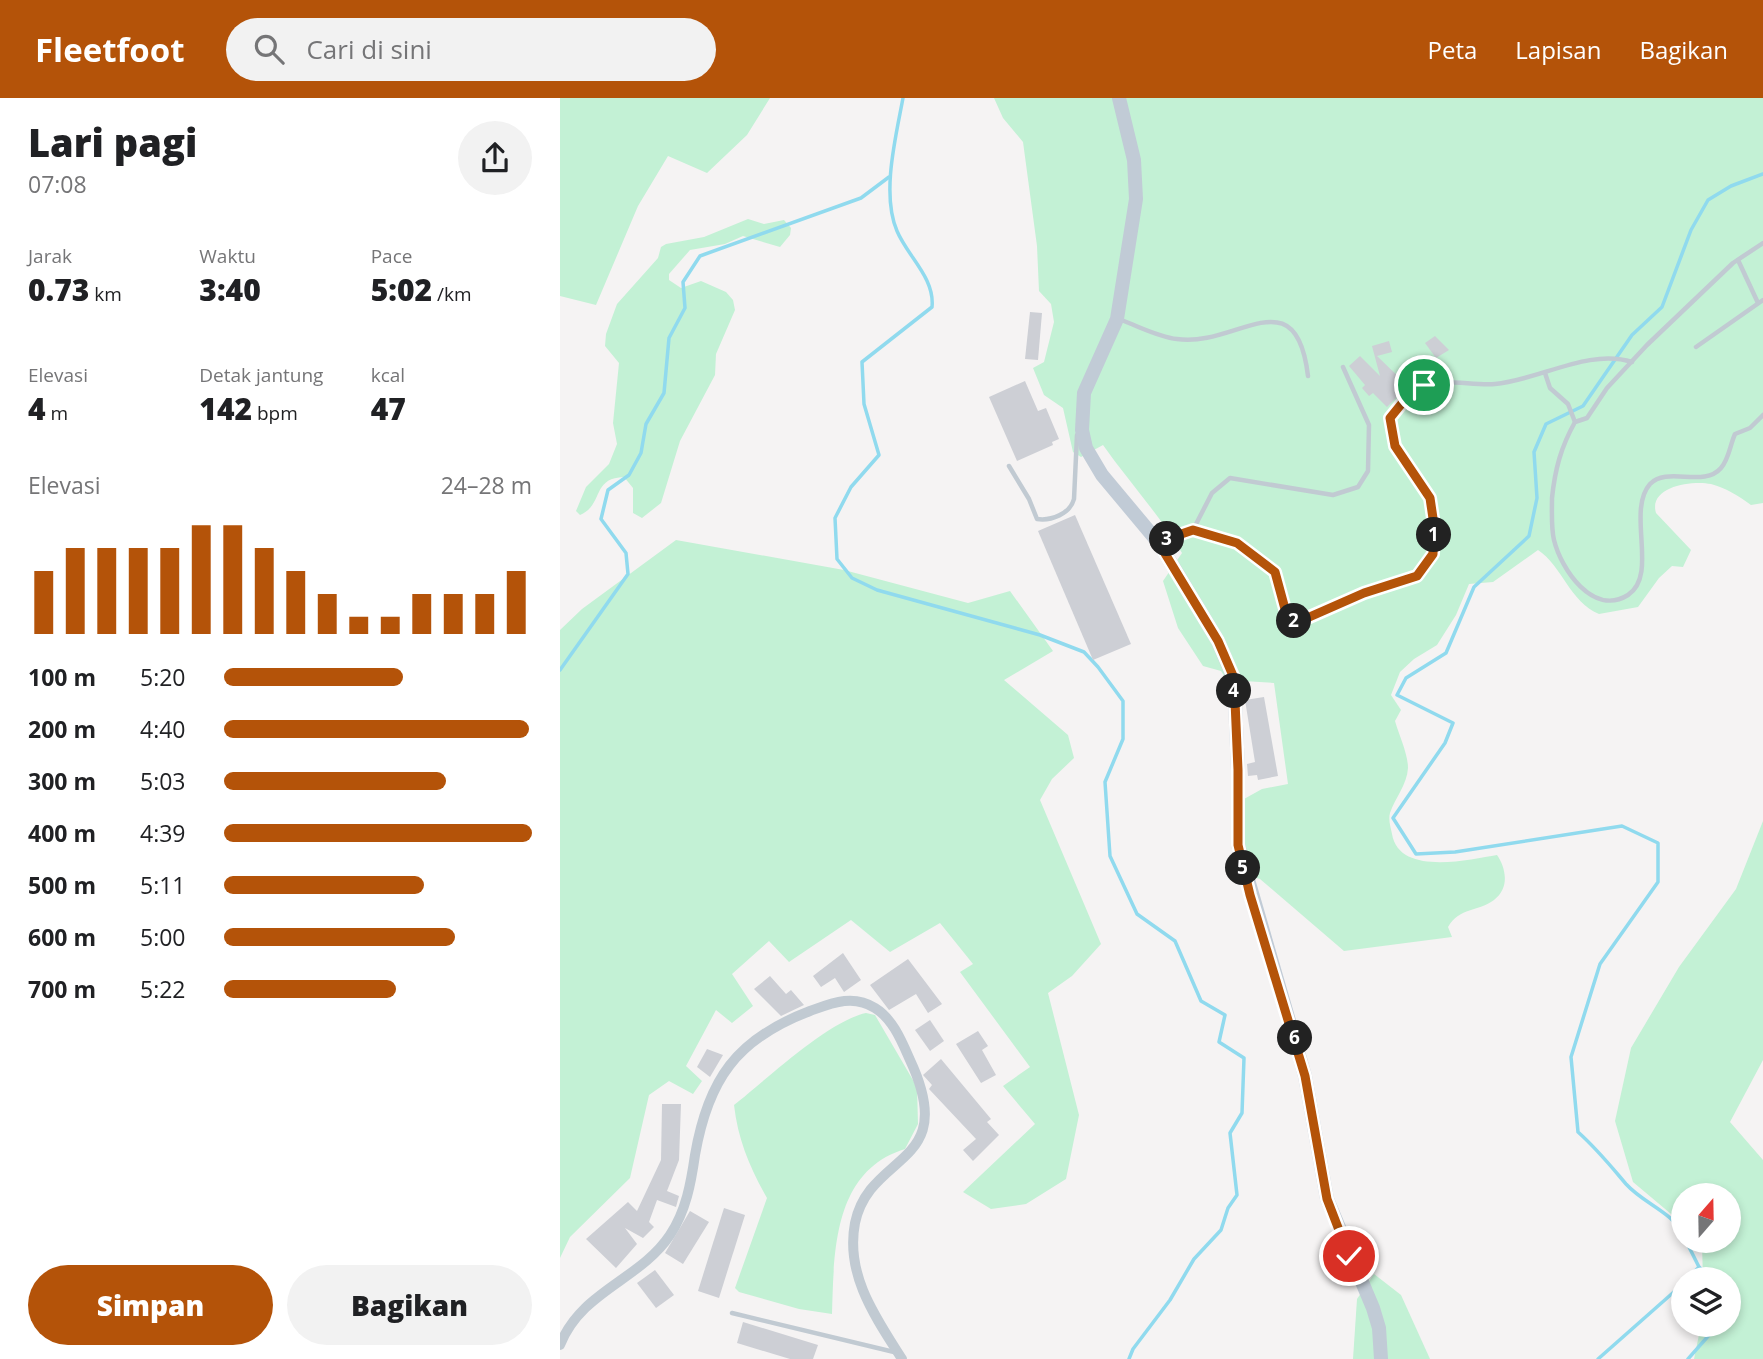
<!DOCTYPE html>
<html lang="id">
<head>
<meta charset="utf-8">
<style>
  body { margin:0; font-family:"Open Sans",sans-serif; background:#f2f2f2; color:#202124; height:100vh; display:flex; flex-direction:column; font-size:26px; white-space:nowrap }
  * { box-sizing:border-box; margin:0 }
  p { font-size:23px; color:#757577 }
  .icon { flex:none; width:38px; height:38px; fill:none; stroke:currentColor; stroke-width:2; stroke-linecap:round; stroke-linejoin:round }
  .map { position:relative; flex:1; overflow:hidden }
  .side { display:flex; flex-direction:column; background:#fff; width:560px }
  .side>* { flex:none }
  .needle { width:46px; rotate:20deg }
  .tools { position:absolute; left:1111px; top:1085px; display:grid; gap:14px }
  .tools a { display:grid; place-items:center; width:70px; height:70px; border-radius:50%; background:#fff; box-shadow:0 4px 10px #0003; font-size:35px }
  .pin { position:absolute; display:grid; place-items:center; width:60px; height:60px; color:#fff; margin:-30px; border:4px solid #fff; border-radius:50%; box-shadow:0 2px 7px #0007 }
  .km { position:absolute; width:35px; height:35px; margin:-18px; border-radius:50%; background:#222; color:#fff; font-size:19px; line-height:35px; text-align:center }
  .round { display:grid; place-items:center; flex:none; width:74px; height:74px; border-radius:37px; background:#f2f2f2 }
  .head { display:flex; align-items:center; justify-content:space-between; height:119px; padding:0 28px }
  h1 { font-size:38px; font-weight:800; line-height:52px }
  .stats { display:grid; grid-template-columns:repeat(3,1fr); gap:10px; height:119px; padding:7px 28px }
  .stats div { display:grid; align-content:center }
  .stats b { font-size:30px; font-weight:800 }
  .stats small { font-size:19px; font-weight:400 }
  .stats p { font-size:19px }
  .chart { height:196px; padding:14px 28px }
  .chart p { display:flex; justify-content:space-between }
  .chart svg { width:100%; height:126px; margin-top:7px; stroke:#b45309; stroke-width:6 }
  .cta { display:flex; gap:14px; margin-top:auto; padding:14px 28px }
  .cta a { flex:1; height:80px; border-radius:42px; background:#b45309; color:#fff; font-size:28px; font-weight:800; line-height:80px; text-align:center }
  .cta a+a { background:#f2f2f2; color:#202124 }
  ul { padding:0 28px; list-style:none; font-size:23px }
  li { display:grid; grid-template-columns:112px 84px 1fr; align-items:center; height:52px }
  li i { height:18px; border-radius:9px; background:#b45309 }
  header { display:flex; align-items:center; gap:42px; box-sizing:border-box; height:98px; padding:0 35px; background:#b45309; color:#fff }
  header strong { font-size:33px }
  nav { display:flex; gap:38px; margin-inline-start:auto; font-size:24px }
  .search { width:490px; height:63px; background:#f2f2f2; display:flex; align-items:center; gap:18px; box-sizing:border-box; padding:0 24px; border-radius:38px; color:#757577; font-size:26px }
  main { display:flex; flex:1; min-height:0 }
  .map>svg:first-child { display:block }
  .green { fill:#c3f1d5 }
  .lines { fill:none; stroke-linecap:round; stroke-linejoin:round }
  .stream { stroke:#90daee; stroke-width:3.5 }
  .building { fill:#cdcfd5 }
  .lane { stroke:#c1cad2; stroke-width:4.5 }
  .street { stroke:#c1cad2; stroke-width:10 }
  .secondary { stroke:#c1cbd6; stroke-width:14 }
  .route-casing { stroke:#fff; stroke-width:14 }
  .route { stroke:#b45309; stroke-width:9 }
</style>
</head>
<body>
<header>
<strong>Fleetfoot</strong>
<div class="search"><svg class="icon" aria-label="search" viewBox="0 0 24 24"><circle cx="10" cy="10" r="6"/><path d="M15 15l6 6"/></svg>Cari di sini</div>
<nav><a>Peta</a><a>Lapisan</a><a>Bagikan</a></nav>
</header>
<main>
<section class="side">
<div class="head"><div><h1>Lari pagi</h1><p>07:08</p></div><a class="round"><svg class="icon" aria-label="share" viewBox="0 0 24 24"><path d="M12 15V3M7 8l5-5 5 5M5 13v7h14v-7"/></svg></a></div>
<div class="stats">
<div><p>Jarak</p><b>0.73<small> km</small></b></div>
<div><p>Waktu</p><b>3:40</b></div>
<div><p>Pace</p><b>5:02<small> /km</small></b></div>
</div>
<div class="stats">
<div><p>Elevasi</p><b>4<small> m</small></b></div>
<div><p>Detak jantung</p><b>142<small> bpm</small></b></div>
<div><p>kcal</p><b>47</b></div>
</div>
<div class="chart"><p><span>Elevasi</span>24–28 m</p>
<svg viewBox="0 0 160 44" preserveAspectRatio="none"><path d="M5 44V22M15 44V14M25 44V14M35 44V14M45 44V14M55 44V6M65 44V6M75 44V14M85 44V22M95 44V30M105 44V38M115 44V38M125 44V30M135 44V30M145 44V30M155 44V22"/></svg>
</div>
<ul>
<li><b>100 m</b>5:20<i style="width:58%"></i></li>
<li><b>200 m</b>4:40<i style="width:99%"></i></li>
<li><b>300 m</b>5:03<i style="width:72%"></i></li>
<li><b>400 m</b>4:39<i style="width:100%"></i></li>
<li><b>500 m</b>5:11<i style="width:65%"></i></li>
<li><b>600 m</b>5:00<i style="width:75%"></i></li>
<li><b>700 m</b>5:22<i style="width:56%"></i></li>
</ul>
<div class="cta"><a>Simpan</a><a>Bagikan</a></div>
</section>
<div class="map">
<svg width="1203" height="1261" viewBox="0 0 1203 1261">
  <rect width="100%" height="100%" fill="#f5f3f3"/>
  <g class="green">
    <polygon points="0,0 210,0 187,37 147,75 108,58 78,108 36,207 0,198"/>
    <path d="M 434,0 L 1203,0 L 1203,405 L 1191,407 C 1179,398 1166,390 1151,386 C 1133,382 1088,388 1096,415 L 1131,452 L 1123,469 L 1112,468 L 1099,480 L 1078,509 L 1039,516 C 1010,504 1002,468 978,452 L 933,484 L 909,486 L 896,517 L 877,547 L 854,561 L 840,574 L 831,597 L 841,612 L 835,623 C 839,637 848,656 848,670 C 847,687 835,700 830,715 C 828,722 831,730 832,736 C 839,778 908,762 937,757 C 946,770 950,790 934,802 C 918,814 900,809 888,829 L 892,839 L 784,853 L 700,781 L 690,778 L 683,733 L 684,701 L 702,691 L 728,686 L 714,585 L 667,582 L 661,573 L 643,568 L 618,530 L 603,483 L 622,455 C 599,416 569,384 543,347 L 521,359 L 513,354 L 503,310 L 484,297 L 473,270 L 484,264 L 494,224 L 491,206 L 479,193 L 477,148 L 463,44 L 443,20 Z"/>
    <path d="M 188,121 L 204,126 L 224,122 L 231,130 L 230,137 L 220,149 L 183,138 L 165,146 L 130,152 L 109,176 L 109,182 L 121,190 L 141,183 L 166,194 L 173,202 L 175,212 L 156,256 L 155,277 L 120,343 L 101,405 L 82,420 L 73,415 L 73,390 L 64,379 C 31,380 44,407 20,417 L 16,413 L 26,389 L 49,366 L 57,346 L 53,325 L 59,265 L 45,248 L 46,236 L 57,206 L 98,160 L 101,149 L 106,146 L 144,139 Z"/>
    <polygon points="116,442 284,472 408,505 450,493 493,553 444,582 508,637 514,660 492,681 480,702 541,846 512,878 488,895 519,1017 506,1081 466,1106 431,1111 403,1094 475,1026 443,988 470,969 400,874 413,866 380,825 330,854 291,822 229,864 209,843 172,876 193,908 172,925 156,912 126,968 142,983 133,996 109,983 89,997 70,1080 10,1139 0,1160 0,532 22,511"/>
    <polygon points="1203,723 1203,962 1170,1024 1203,1062 1203,1261 1134,1261 1141,1227 1169,1227 1169,1181 1143,1181 1142,1147 1138,1143 1169,1143 1169,1097 1124,1097 1123,1126 1073,1084 1055,1023 1071,950 1119,869 1176,791"/>
    <path d="M 306,915 L 315,917 L 357,989 L 358,1026 L 345,1051 C 273,1073 274,1154 272,1216 L 239,1211 L 179,1194 L 175,1190 L 207,1100 C 190,1070 178,1042 174,1007 C 206,982 268,923 306,915 Z"/>
    <polygon points="814,1176 841,1197 870,1261 793,1261 797,1201"/>
  </g>
  <g class="lines">
    <g class="stream">
      <path d="M 343,0 C 336,38 321,96 337,133 C 348,159 375,180 372,209 L 302,264 L 304,306 L 319,357 L 291,389 L 275,420 L 277,461 L 292,480 L 317,492 L 480,537 L 524,554 L 538,569 L 563,603 L 563,641 L 545,684 L 550,758 L 577,816 L 615,843 L 641,903 L 665,917 L 659,944 L 684,960 L 682,1015 L 670,1035 L 677,1097 L 668,1110 L 661,1132 L 634,1161 L 610,1202 L 573,1251 L 569,1261"/>
      <polyline points="0,572 68,476 66,455 41,421 48,392 69,377 81,355 86,326 104,295 109,240 125,210 123,184 140,158 301,100 329,79"/>
      <path d="M 1124,1137 C 1111,1113 1084,1106 1066,1086 C 1049,1066 1038,1052 1018,1034 L 1011,959 L 1040,866 L 1098,784 L 1098,745 L 1062,728 L 895,754 L 856,756 L 833,720 L 885,645 L 893,625 L 837,597 L 846,580 L 886,555 L 914,489 L 969,438 L 977,400 L 974,354 L 986,326 L 1023,308 L 1072,237 L 1102,209 L 1131,132 L 1148,102 L 1171,88 L 1203,76"/>
      <polyline points="1126,1143 1139,1169 1127,1181"/>
      <polyline points="1139,1169 1152,1181"/>
      <polyline points="1038,1261 1124,1185"/>
      <polyline points="1128,1261 1158,1227"/>
    </g>
  </g>
  <g class="building">
    <polygon points="470,214 482,215 478,262 465,261"/>
    <polygon points="875,238 889,252 876,260 865,245"/>
    <polygon points="829,243 832,254 817,258 848,288 827,309 813,295 809,298 802,290 805,287 789,268 800,258 820,278 812,248"/>
    <polygon points="465,283 478,313 486,310 499,341 492,344 493,347 457,363 429,299"/>
    <polygon points="515,417 571,546 533,562 478,433"/>
    <polygon points="704,599 718,678 698,682 697,677 688,678 687,666 695,664 685,602"/>
    <polygon points="283,855 301,882 284,894 275,880 261,889 253,878"/>
    <polygon points="348,861 382,906 368,915 356,896 329,912 310,887"/>
    <polygon points="210,878 226,896 231,892 244,907 221,918 194,891"/>
    <polygon points="370,922 384,943 370,953 355,932"/>
    <polygon points="418,933 428,948 422,952 436,977 421,985 396,946"/>
    <polygon points="147,951 163,957 150,979 137,969"/>
    <polygon points="381,961 431,1021 427,1024 439,1037 413,1063 403,1052 416,1041 369,991 372,987 363,977"/>
    <polygon points="102,1006 121,1006 119,1062 107,1093 119,1098 116,1109 97,1102 89,1124 94,1129 83,1140 65,1130 77,1146 56,1170 26,1141 68,1104 77,1113 101,1062"/>
    <polygon points="164,1110 185,1117 159,1200 138,1193"/>
    <polygon points="130,1113 149,1124 123,1166 105,1155"/>
    <polygon points="95,1172 114,1197 96,1210 77,1185"/>
    <polygon points="183,1224 258,1247 253,1261 230,1261 177,1245"/>
  </g>
  <g class="lines">
    <g class="lane">
      <path d="M 1203,145 L 1173,165 L 1087,247 L 1047,290 L 1027,320 L 1015,324 C 1001,349 995,371 992,400 C 992,412 991,430 994,442 C 1001,471 1033,519 1068,497 C 1099,477 1066,413 1090,386 C 1107,368 1144,390 1161,370 C 1169,361 1170,347 1175,336 L 1190,330 L 1203,317"/>
      <polyline points="1178,162 1198,205"/>
      <path d="M 561,222 C 578,228 598,239 617,241 C 676,250 736,177 748,278"/>
      <polyline points="1136,249 1203,202"/>
      <polyline points="985,275 990,290 1008,306 1015,324"/>
      <path d="M 449,368 L 469,401 L 477,421 C 491,423 510,416 514,401 L 517,337"/>
      <path d="M 633,432 L 677,445 L 715,474 L 728,522 L 739,524 C 759,514 781,504 803,496 C 818,490 847,488 858,476 C 877,457 879,426 870,400 C 859,368 833,361 830,320 C 836,309 847,294 859,289 C 880,279 912,288 935,286 C 979,282 1029,250 1072,264"/>
      <polyline points="602,443 633,432 652,395 670,380 773,397 798,389 808,373 809,327 783,269"/>
      <polyline points="172,1215 334,1254"/>
    </g>
    <path class="street" d="M 0,1247 C 21,1193 80,1182 110,1137 C 126,1113 131,1085 135,1057 C 148,982 176,941 250,913 C 272,905 293,896 315,910 C 333,921 342,944 350,962 C 400,1069 310,1053 295,1125 C 285,1177 316,1220 342,1261"/>
    <polyline class="secondary" points="559,0 574,62 576,101 557,221 524,295 522,332 526,350 542,377 598,444 614,470 658,543 674,581 678,672 678,747 745,978 767,1101 813,1210 819,1230 821,1261"/>
  </g>
  <g class="lines">
    <defs>
      <polyline id="route" points="789,1158 767,1101 745,978 690,797 678,747 678,672 674,580 658,543 598,444 633,432 677,445 715,474 728,522 738,524 804,495 857,478 873,456 874,427 870,400 835,348 830,320 852,293 864,287"/>
    </defs>
    <use href="#route" class="route-casing"/>
    <use href="#route" class="route"/>
  </g>
</svg>
<div class="tools">
<a><svg class="needle" viewBox="-14 -14 28 28"><path d="M0-13l5 13h-10z" fill="#e53935"/><path d="M0 13l5-13h-10z" fill="#757577"/></svg></a>
<a><svg class="icon" aria-label="layers" viewBox="0 0 24 24"><path d="M12 4l9 5-9 5-9-5zM3 14l9 5 9-5"/></svg></a>
</div>
<div class="pin" style="left:864px;top:287px;background:#1e9e55"><svg class="icon" aria-label="arrive" viewBox="0 0 24 24"><path d="M6 21V4h12l-3 4 3 4H6"/></svg></div>
<div class="pin" style="left:789px;top:1158px;background:#d93025"><svg class="icon" aria-label="check" viewBox="0 0 24 24"><path d="M5 12l5 5 9-10"/></svg></div>
<b class="km" style="left:874px;top:437px">1</b>
<b class="km" style="left:734px;top:523px">2</b>
<b class="km" style="left:607px;top:441px">3</b>
<b class="km" style="left:674px;top:593px">4</b>
<b class="km" style="left:683px;top:770px">5</b>
<b class="km" style="left:735px;top:940px">6</b>
</div>
</main>
</body>
</html>
